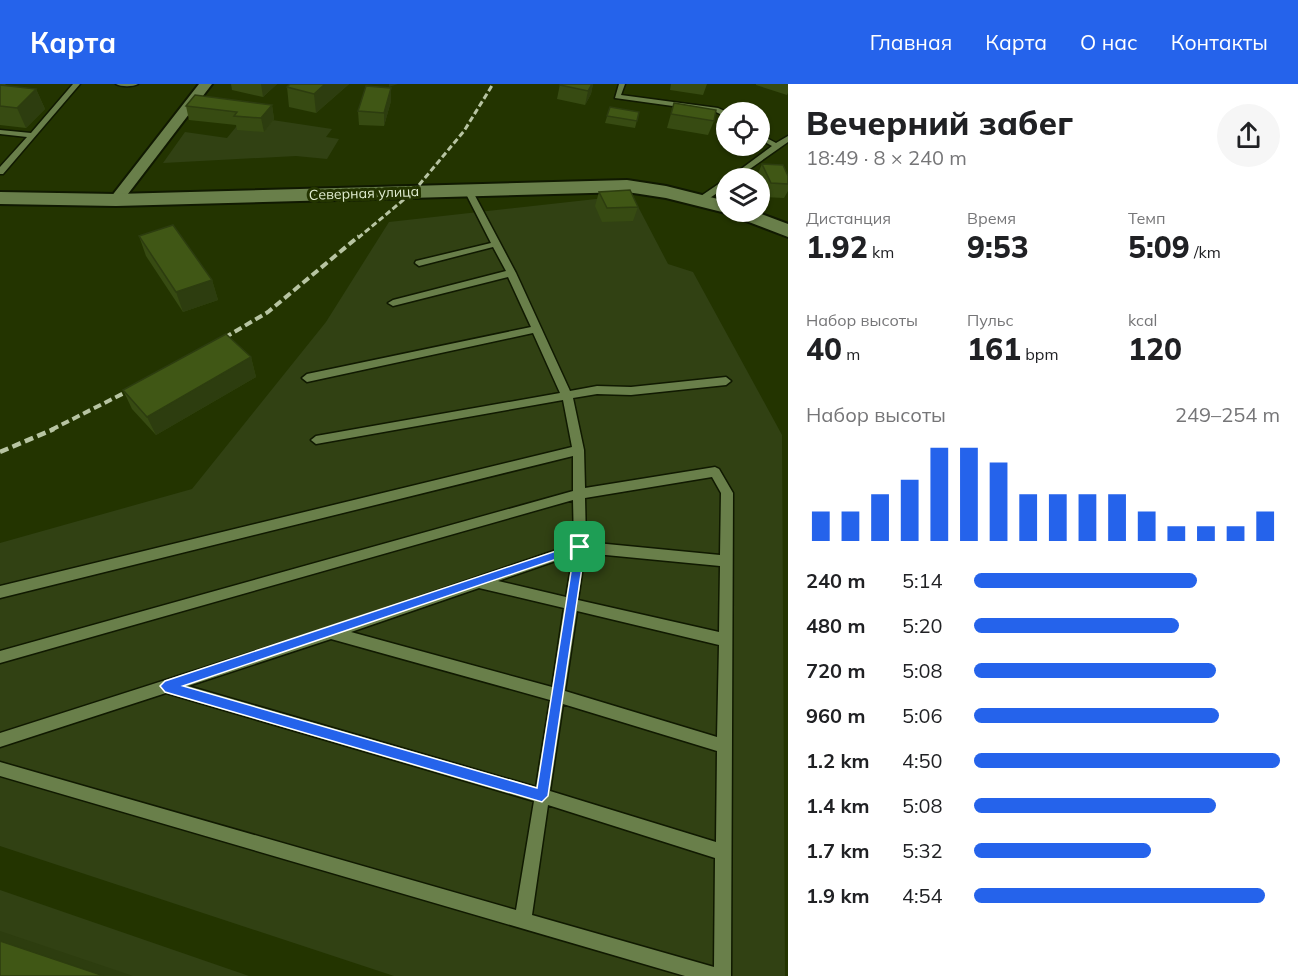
<!DOCTYPE html>
<html lang="ru">
<head>
<meta charset="utf-8">
<style>
  body { margin:0; font-family:Mulish,sans-serif; background:#f6f6f6; color:#202124; height:100vh; display:flex; flex-direction:column; font-size:22px; white-space:nowrap }
  * { box-sizing:border-box; margin:0 }
  p { font-size:20px; color:#757577 }
  .icon { flex:none; width:33px; height:33px; fill:none; stroke:currentColor; stroke-width:2; stroke-linecap:round; stroke-linejoin:round }
  .map { position:relative; flex:1; overflow:hidden }
  .panel { display:flex; flex-direction:column; background:#fff; width:510px }
  .panel>* { flex:none }
  .buttons { position:absolute; left:716px; top:18px; display:grid; gap:12px }
  .buttons a { display:grid; place-items:center; width:54px; height:54px; border-radius:50%; background:#fff; box-shadow:0 2px 4px #0004; font-size:30px }
  .pin { position:absolute; display:grid; place-items:center; width:51px; height:51px; color:#fff; margin:-26px; border-radius:12px; box-shadow:0 3px 9px #0006 }
  .round { display:grid; place-items:center; flex:none; width:63px; height:63px; border-radius:32px; background:#f6f6f6 }
  .headline { display:flex; align-items:center; justify-content:space-between; height:102px; padding:0 18px }
  h1 { font-size:33px; font-weight:800; line-height:45px }
  .stats { display:grid; grid-template-columns:repeat(3,1fr); gap:9px; height:102px; padding:6px 18px }
  .stats div { display:grid; align-content:center }
  .stats b { font-size:30px; font-weight:800 }
  .stats small { font-size:16px; font-weight:400 }
  .stats p { font-size:16px }
  .chart { height:168px; padding:12px 18px }
  .chart p { display:flex; justify-content:space-between }
  .chart svg { width:100%; height:108px; margin-top:6px; stroke:#2563eb; stroke-width:6 }
  ul { padding:0 18px; list-style:none; font-size:20px }
  li { display:grid; grid-template-columns:96px 72px 1fr; align-items:center; height:45px }
  li i { height:15px; border-radius:8px; background:#2563eb }
  header { display:flex; align-items:center; gap:36px; box-sizing:border-box; height:84px; padding:0 30px; background:#2563eb; color:#fff }
  header strong { font-size:28px }
  nav { display:flex; gap:33px; margin-inline-start:auto; font-size:21px }
  main { display:flex; flex:1; min-height:0 }
  .map>svg:first-child { display:block }
  .built { fill:#314113 }
  .lines { fill:none; stroke-linecap:round; stroke-linejoin:round }
  .service-casing { stroke:#101901; stroke-width:3 }
  .minor-casing { stroke:#101901; stroke-width:4 }
  .tertiary-casing { stroke:#101901; stroke-width:4 }
  .service { fill:#697f4a; fill-rule:evenodd }
  .minor { fill:#697f4a; fill-rule:evenodd }
  .tertiary { fill:#697f4a; fill-rule:evenodd }
  .rail-far2 { stroke:#b7c4a2; stroke-width:3; stroke-dasharray:6 3; stroke-linecap:butt }
  .rail-far1 { stroke:#b7c4a2; stroke-width:4; stroke-dasharray:8 4; stroke-linecap:butt }
  .rail { stroke:#b7c4a2; stroke-width:4.5; stroke-dasharray:9 4.5; stroke-linecap:butt }
  .wall { fill:#374b12 }
  .shaded-wall { fill:#2d3d0f }
  .building { fill:#405715; stroke:#2d3d0f; stroke-width:1.5 }
  .route { fill:#2563eb; stroke:#fff; stroke-width:1.5; fill-rule:evenodd }
  .labels { text-anchor:middle; stroke-width:6; stroke-linejoin:round; paint-order:stroke }
  .far-street-label { font-size:14px; fill:#e2eed2; stroke:#233400 }
</style>
</head>
<body>
<header>
<strong>Карта</strong>
<nav><a>Главная</a><a>Карта</a><a>О нас</a><a>Контакты</a></nav>
</header>
<main>
<div class="map">
<svg width="788" height="892" viewBox="0 0 788 892">
  <rect width="100%" height="100%" fill="#233400"/>
  <g class="built">
    <polygon points="245,32 332,45 326,53 339,55 327,75 296,72 163,79 185,48 227,54"/>
    <polygon points="632,111 668,180 693,188 782,351 785,892 394,892 0,762 0,459 192,405 326,238 389,138"/>
    <polygon points="0,806 249,892 0,892"/>
  </g>
  <g class="lines">
    <defs>
      <g id="service">
        <polygon points="73,0 80,0 3,90 0,90 0,83 27,53 0,50 0,46 31,49"/>
        <path d="M 116,0 L 138,0 C 133,3 121,3 116,0 Z"/>
        <polygon points="619,0 625,0 621,11 718,24 727,28 726,33 716,28 615,14"/>
        <polygon points="759,50 776,59 788,52 788,58 737,94 729,94 772,62 759,55"/>
        <polygon points="723,97 726,97 726,103 704,118 698,118 698,114"/>
        <path d="M 465,104 L 472,106 L 516,189 L 570,307 L 597,302 L 631,303 L 726,293 L 731,297 L 726,301 L 631,311 L 597,310 L 573,314 L 584,366 L 585,404 L 715,383 L 719,385 L 733,409 L 731,892 L 685,892 L 0,692 L 0,678 L 516,826 L 534,717 L 166,609 L 0,663 L 0,649 L 331,543 L 574,460 L 573,416 L 0,579 L 0,567 L 573,407 L 573,372 L 0,514 L 0,502 L 572,363 L 563,316 L 316,360 L 311,356 L 316,352 L 560,309 L 533,249 L 307,298 L 302,294 L 307,290 L 531,243 L 508,193 L 393,222 L 388,219 L 393,216 L 506,187 L 493,163 L 419,182 L 415,179 L 416,177 L 491,159 L 464,106 ZM 712,393 L 721,409 L 720,471 L 586,458 L 585,414 ZM 585,469 L 720,482 L 719,548 L 578,516 ZM 573,471 L 566,513 L 498,497 ZM 479,504 L 564,524 L 552,603 L 351,548 ZM 577,527 L 719,561 L 717,653 L 565,607 ZM 331,555 L 550,616 L 536,703 L 188,602 ZM 563,620 L 717,667 L 716,758 L 550,707 ZM 548,721 L 715,774 L 714,883 L 532,831 Z"/>
      </g>
      <polygon id="minor" points="199,0 212,0 121,119 111,119 108,116 111,113"/>
      <polygon id="tertiary" points="627,96 666,102 726,117 726,128 756,128 788,140 788,153 733,132 730,128 726,129 666,114 627,108 116,122 0,120 0,108 116,110"/>
    </defs>
    <use href="#service" class="service-casing"/>
    <use href="#minor" class="minor-casing"/>
    <use href="#tertiary" class="tertiary-casing"/>
    <use href="#service" class="service"/>
    <use href="#minor" class="minor"/>
    <use href="#tertiary" class="tertiary"/>
    <polyline class="rail-far2" points="358,154 414,107 464,47 493,0"/>
    <g class="rail-far1">
      <polyline points="214,260 268,228 359,152"/>
      <polyline points="51,346 138,302"/>
    </g>
    <polyline class="rail" points="0,368 54,345"/>
  </g>
  <g class="wall">
    <polygon points="0,0 6,0 4,2 36,5 45,25 26,44 0,41"/>
    <polygon points="231,0 277,0 263,13 232,6"/>
    <polygon points="290,0 349,0 316,29 289,23 287,3"/>
    <polygon points="560,0 593,0 591,10 585,21 557,15"/>
    <polygon points="671,0 707,0 703,11 670,6"/>
    <polygon points="756,0 788,0 788,9 787,11 756,1"/>
    <polygon points="391,17 384,42 359,41 358,27"/>
    <polygon points="674,19 714,37 708,51 667,44"/>
    <polygon points="272,21 274,35 264,48 237,46 236,41 189,36 186,22"/>
    <polygon points="610,23 639,28 635,44 605,39"/>
    <polygon points="762,80 788,92 788,107 784,114 764,113 759,102 759,94 756,94"/>
    <polygon points="599,108 638,123 633,137 602,138 595,122"/>
    <polygon points="139,152 212,196 218,216 183,228 146,172"/>
    <polygon points="251,273 256,293 156,351 132,325 123,306"/>
  </g>
  <g class="shaded-wall">
    <polygon points="261,0 277,0 263,13"/>
    <polygon points="325,0 349,0 316,29 314,10"/>
    <polygon points="389,0 398,0 389,3"/>
    <polygon points="592,0 593,0 591,10 585,21 588,7"/>
    <polygon points="391,4 391,17 384,42 384,29"/>
    <polygon points="36,5 45,25 26,44 17,24"/>
    <polygon points="272,21 274,35 264,48 261,34"/>
    <polygon points="212,196 218,216 183,228 176,208"/>
    <polygon points="251,273 256,293 156,351 147,333"/>
    <polygon points="0,847 133,892 104,892 0,857"/>
  </g>
  <g class="building">
    <polygon points="290,0 325,0 314,10 287,3"/>
    <polygon points="561,0 592,0 588,7 560,1"/>
    <polygon points="0,1 36,5 17,24 0,22"/>
    <polygon points="366,2 391,4 384,29 358,27"/>
    <polygon points="195,11 272,21 261,34 234,32 237,28 186,22"/>
    <polygon points="674,19 716,26 714,37 671,30"/>
    <polygon points="610,23 639,28 637,37 607,32"/>
    <polygon points="762,80 783,81 788,92 788,100 771,99"/>
    <polygon points="630,106 638,123 607,124 599,108"/>
    <polygon points="173,141 212,196 176,208 139,152"/>
    <polygon points="226,250 251,273 147,333 123,306"/>
    <polygon points="0,857 104,892 0,892"/>
  </g>
  <path class="route" d="M 580,459 L 585,463 L 548,712 L 542,718 L 165,608 L 160,602 L 165,597 ZM 574,469 L 537,704 L 183,602 Z"/>
  <g class="labels">
    <g class="far-street-label">
      <text transform="translate(364 109) rotate(-2)" y="5">Северная улица</text>
    </g>
  </g>
</svg>
<div class="buttons">
<a><svg class="icon" aria-label="locate" viewBox="0 0 24 24"><circle cx="12" cy="12" r="6"/><path d="M12 2v4M12 18v4M2 12h4M18 12h4"/></svg></a>
<a><svg class="icon" aria-label="layers" viewBox="0 0 24 24"><path d="M12 4l9 5-9 5-9-5zM3 14l9 5 9-5"/></svg></a>
</div>
<div class="pin" style="left:580px;top:463px;background:#1e9e55"><svg class="icon" aria-label="arrive" viewBox="0 0 24 24"><path d="M6 21V4h12l-3 4 3 4H6"/></svg></div>
</div>
<section class="panel">
<div class="headline"><div><h1>Вечерний забег</h1><p>18:49 · 8 × 240 m</p></div><a class="round"><svg class="icon" aria-label="share" viewBox="0 0 24 24"><path d="M12 15V3M7 8l5-5 5 5M5 13v7h14v-7"/></svg></a></div>
<div class="stats">
<div><p>Дистанция</p><b>1.92<small> km</small></b></div>
<div><p>Время</p><b>9:53</b></div>
<div><p>Темп</p><b>5:09<small> /km</small></b></div>
</div>
<div class="stats">
<div><p>Набор высоты</p><b>40<small> m</small></b></div>
<div><p>Пульс</p><b>161<small> bpm</small></b></div>
<div><p>kcal</p><b>120</b></div>
</div>
<div class="chart"><p><span>Набор высоты</span>249–254 m</p>
<svg viewBox="0 0 160 44" preserveAspectRatio="none"><path d="M5 44V32M15 44V32M25 44V25M35 44V19M45 44V6M55 44V6M65 44V12M75 44V25M85 44V25M95 44V25M105 44V25M115 44V32M125 44V38M135 44V38M145 44V38M155 44V32"/></svg>
</div>
<ul>
<li><b>240 m</b>5:14<i style="width:73%"></i></li>
<li><b>480 m</b>5:20<i style="width:67%"></i></li>
<li><b>720 m</b>5:08<i style="width:79%"></i></li>
<li><b>960 m</b>5:06<i style="width:80%"></i></li>
<li><b>1.2 km</b>4:50<i style="width:100%"></i></li>
<li><b>1.4 km</b>5:08<i style="width:79%"></i></li>
<li><b>1.7 km</b>5:32<i style="width:58%"></i></li>
<li><b>1.9 km</b>4:54<i style="width:95%"></i></li>
</ul>
</section>
</main>
</body>
</html>
